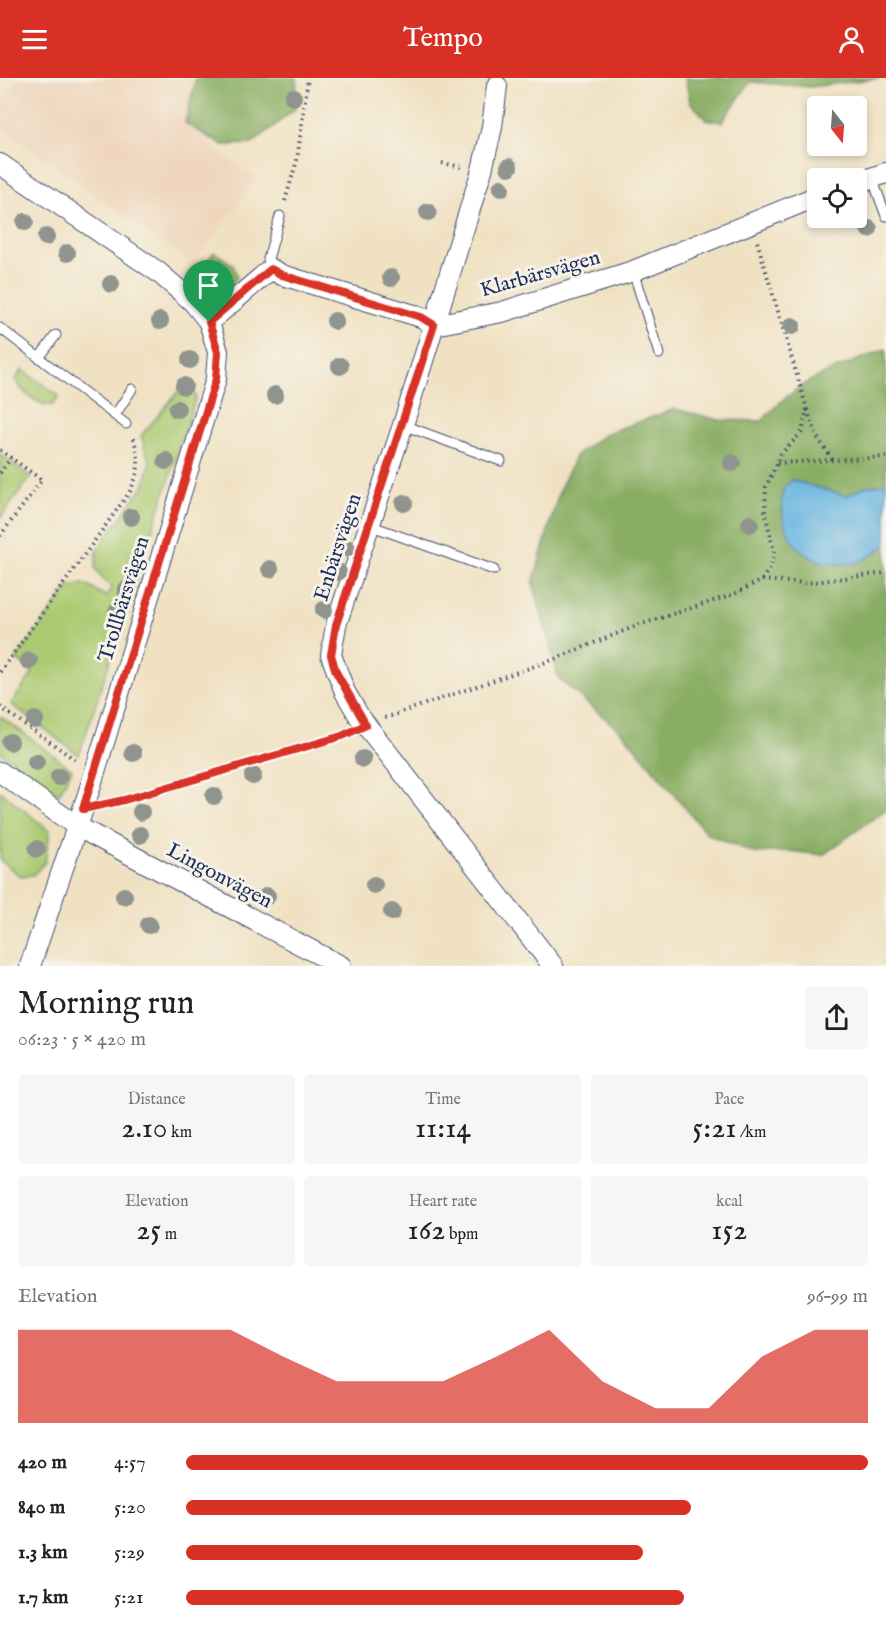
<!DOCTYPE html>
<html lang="en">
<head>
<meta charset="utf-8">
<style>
  body { margin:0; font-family:"IM FELL English",serif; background:#f6f6f6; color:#222; height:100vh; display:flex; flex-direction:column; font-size:22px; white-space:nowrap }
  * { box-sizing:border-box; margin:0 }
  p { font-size:20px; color:#767676 }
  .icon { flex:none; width:33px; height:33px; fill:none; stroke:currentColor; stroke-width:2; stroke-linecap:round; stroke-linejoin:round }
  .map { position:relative; height:888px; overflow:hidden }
  .details { display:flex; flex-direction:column; background:#fff; flex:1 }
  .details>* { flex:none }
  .needle { width:39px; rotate:163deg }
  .tools { position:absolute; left:807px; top:18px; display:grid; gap:12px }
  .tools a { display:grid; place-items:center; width:60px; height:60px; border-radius:6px; background:#fff; box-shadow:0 3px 9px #0003; font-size:30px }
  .pin { position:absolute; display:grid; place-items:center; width:51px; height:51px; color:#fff; margin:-62px -26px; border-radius:50% 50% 50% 0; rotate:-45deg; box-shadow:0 0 6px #0007 }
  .pin .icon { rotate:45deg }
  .round { display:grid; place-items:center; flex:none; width:63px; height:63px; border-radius:6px; background:#f6f6f6 }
  .summary { display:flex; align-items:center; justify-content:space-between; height:102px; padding:0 18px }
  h1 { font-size:33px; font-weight:600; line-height:45px }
  .figures { display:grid; grid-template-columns:repeat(3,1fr); gap:9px; height:102px; padding:6px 18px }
  .figures div { display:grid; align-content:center; border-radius:6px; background:#f6f6f6; text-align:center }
  .figures b { font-size:30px; font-weight:600 }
  .figures small { font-size:16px; font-weight:400 }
  .figures p { font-size:16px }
  .chart { height:168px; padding:12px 18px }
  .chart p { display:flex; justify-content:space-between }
  .chart svg { width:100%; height:108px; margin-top:6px; fill:#d93025; opacity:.7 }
  ul { padding:0 18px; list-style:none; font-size:20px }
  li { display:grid; grid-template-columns:96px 72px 1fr; align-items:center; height:45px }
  li i { height:15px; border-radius:8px; background:#d93025 }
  header { display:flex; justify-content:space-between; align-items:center; height:78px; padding:0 18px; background:#d93025; color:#fff; font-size:27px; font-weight:600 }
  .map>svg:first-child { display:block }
  .built { fill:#efd6bc }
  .green { fill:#acca72; stroke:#647c68; stroke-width:1.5 }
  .forest { fill:#89ae64; stroke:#526e61; stroke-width:1.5 }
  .water { fill:#67b5e1; stroke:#4172a0; stroke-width:1.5 }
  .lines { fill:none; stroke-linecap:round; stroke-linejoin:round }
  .service-casing { stroke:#3b4a6d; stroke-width:11 }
  .minor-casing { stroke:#3b4a6d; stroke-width:22 }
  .path { stroke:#3b4a6d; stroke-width:4; stroke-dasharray:1.5 4.5; stroke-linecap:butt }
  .service { stroke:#fff; stroke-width:9 }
  .minor { stroke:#fff; stroke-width:20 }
  .tree { fill:#8f958e }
  .route-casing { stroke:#fff; stroke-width:12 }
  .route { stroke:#d93025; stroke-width:8 }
  .labels { text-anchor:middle; stroke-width:6; stroke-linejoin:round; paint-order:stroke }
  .street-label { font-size:21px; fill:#1b2f5e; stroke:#f7f3e8 }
</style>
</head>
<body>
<header><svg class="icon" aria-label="menu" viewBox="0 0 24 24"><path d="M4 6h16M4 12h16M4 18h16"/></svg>Tempo<svg class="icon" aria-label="person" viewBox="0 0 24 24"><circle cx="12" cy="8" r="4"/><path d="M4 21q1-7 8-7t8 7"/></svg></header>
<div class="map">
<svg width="886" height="888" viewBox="0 0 886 888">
  <rect width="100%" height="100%" fill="#f7f3e8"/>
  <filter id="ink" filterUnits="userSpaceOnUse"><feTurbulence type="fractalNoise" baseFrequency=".0167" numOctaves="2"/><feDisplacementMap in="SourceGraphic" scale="12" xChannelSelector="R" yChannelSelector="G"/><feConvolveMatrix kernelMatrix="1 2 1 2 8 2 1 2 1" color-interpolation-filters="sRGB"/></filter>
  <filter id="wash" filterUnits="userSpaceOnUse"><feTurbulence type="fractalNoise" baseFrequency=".008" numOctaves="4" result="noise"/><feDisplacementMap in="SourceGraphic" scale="24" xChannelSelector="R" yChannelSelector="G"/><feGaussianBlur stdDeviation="1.35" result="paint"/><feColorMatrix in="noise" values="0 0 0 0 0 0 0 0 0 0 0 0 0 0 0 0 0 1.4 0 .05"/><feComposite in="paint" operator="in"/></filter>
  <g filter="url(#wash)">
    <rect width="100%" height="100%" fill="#f0e1c2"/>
    <polygon class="built" points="19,0 196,0 185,45 213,62 213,70 257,101 193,186 0,49 0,27"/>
    <g class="green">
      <polygon points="214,174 233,187 237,199 222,219 199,211 196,201"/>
      <path d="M 22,292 L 59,318 L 53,327 C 38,329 22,313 15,302 Z"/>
      <polygon points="188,302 196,319 79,677 11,626 33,595 16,581 69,509 84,506 107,519 112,508 104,503 95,490 97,472 145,406 150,384 141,358"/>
      <polygon points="0,376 31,399 0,440"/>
      <polygon points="0,638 72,691 59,716 0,674"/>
      <polygon points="0,713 50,753 45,784 33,797 20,798 0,782"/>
    </g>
    <g class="forest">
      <polygon points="196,0 297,0 295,31 252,66 222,67 185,45"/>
      <polygon points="685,0 881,0 810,9 750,4 722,44 706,41 690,24"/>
      <path d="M 886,271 L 886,406 L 866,408 L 846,418 L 792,402 L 860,483 L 886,467 L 886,731 L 823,777 L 789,773 L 754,775 L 707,756 L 624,656 L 559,601 L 533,505 L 560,411 L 576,377 L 607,355 L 675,331 L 719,342 L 762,343 C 800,299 834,292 886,271 Z"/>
    </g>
    <path class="water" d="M 792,402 L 846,418 L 866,408 L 886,406 L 886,467 C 878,472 867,482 858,484 C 806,494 777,461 783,411 Z"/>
  </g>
  <g filter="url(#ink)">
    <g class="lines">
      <defs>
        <g id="service">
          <polyline points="872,100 886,138"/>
          <polyline points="271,191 268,181 280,138"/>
          <polyline points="633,193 659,276"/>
          <polyline points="0,250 126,346"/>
          <polyline points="39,280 56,257"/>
          <polyline points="115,337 132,311"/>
          <polyline points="403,347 501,383"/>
          <polyline points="369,447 494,492"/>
        </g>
        <g id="minor">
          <polyline points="497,8 492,49 482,92 403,347 336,547 331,577 345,614 359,638 553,888"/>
          <polyline points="0,86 158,194 193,224 209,244"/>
          <polyline points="856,105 886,95"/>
          <polyline points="0,694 78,749 341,888"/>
          <polyline points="30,888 89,713 216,301 218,274 209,244 271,191 282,197 421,239 434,247 502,234 633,193 818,118"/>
        </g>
      </defs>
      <use href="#service" class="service-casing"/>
      <use href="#minor" class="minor-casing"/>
      <g class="path">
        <polyline points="442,85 462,89"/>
        <polyline points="285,123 297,82 308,0"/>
        <polyline points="807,332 818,360 833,383"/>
        <polyline points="0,372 42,402 0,458"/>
        <polyline points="777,385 886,379"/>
        <polyline points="0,395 11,380"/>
        <polyline points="762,502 806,505 886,495"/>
        <path d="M 0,594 L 129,415 C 140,394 141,379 132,358"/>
        <polyline points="0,629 77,683"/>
        <polyline points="385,640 552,582 636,548 732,517 762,502 771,488 774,474 765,434 766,409 781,376 802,354 807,331 757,163"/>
        <polyline points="108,726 348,656"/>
      </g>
      <use href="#service" class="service"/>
      <use href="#minor" class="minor"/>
    </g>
    <g class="tree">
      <circle cx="293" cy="19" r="9"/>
      <circle cx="509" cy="89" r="9"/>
      <circle cx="501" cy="110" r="9"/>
      <circle cx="428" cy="134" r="9"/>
      <circle cx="25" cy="144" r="9"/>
      <circle cx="869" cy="151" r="9"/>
      <circle cx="46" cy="159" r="9"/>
      <circle cx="67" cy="175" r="9"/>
      <circle cx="391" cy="200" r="9"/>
      <circle cx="111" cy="206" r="9"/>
      <circle cx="160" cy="243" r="9"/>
      <circle cx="335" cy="243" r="9"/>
      <circle cx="792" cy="248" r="9"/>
      <circle cx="190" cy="282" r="9"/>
      <circle cx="340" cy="288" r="9"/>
      <circle cx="184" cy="308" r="9"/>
      <circle cx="275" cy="317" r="9"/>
      <circle cx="177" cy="331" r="9"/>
      <circle cx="166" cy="383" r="9"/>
      <circle cx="732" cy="385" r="9"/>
      <circle cx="404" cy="425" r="9"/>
      <circle cx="131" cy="439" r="9"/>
      <circle cx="750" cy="446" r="9"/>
      <circle cx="347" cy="470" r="9"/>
      <circle cx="270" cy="491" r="9"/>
      <circle cx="338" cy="494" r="9"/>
      <circle cx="126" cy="512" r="9"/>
      <circle cx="324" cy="532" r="9"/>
      <circle cx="117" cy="534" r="9"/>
      <circle cx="29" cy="583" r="9"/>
      <circle cx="35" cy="642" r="9"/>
      <circle cx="10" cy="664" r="9"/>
      <circle cx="133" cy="675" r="9"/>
      <circle cx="363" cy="681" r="9"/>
      <circle cx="36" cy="684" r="9"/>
      <circle cx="253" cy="698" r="9"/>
      <circle cx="59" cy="699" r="9"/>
      <circle cx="214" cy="718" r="9"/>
      <circle cx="141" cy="734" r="9"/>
      <circle cx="140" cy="757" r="9"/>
      <circle cx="37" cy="771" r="9"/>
      <circle cx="374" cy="807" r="9"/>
      <circle cx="124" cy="818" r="9"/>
      <circle cx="267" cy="818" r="9"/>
      <circle cx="392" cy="834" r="9"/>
      <circle cx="149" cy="847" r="9"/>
    </g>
  </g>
  <g class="lines" filter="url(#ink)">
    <defs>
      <polygon id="route" points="271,191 282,197 421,239 434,247 336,547 331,577 336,594 366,647 342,658 124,722 83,731 216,301 218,274 209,244"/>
    </defs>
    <use href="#route" class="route-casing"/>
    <use href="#route" class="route"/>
  </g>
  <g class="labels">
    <g class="street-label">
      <text transform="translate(540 195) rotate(-16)" y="7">Klarbärsvägen</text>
      <text transform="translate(337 469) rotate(-72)" y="7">Enbärsvägen</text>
      <text transform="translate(123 521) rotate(-73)" y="7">Trollbärsvägen</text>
      <text transform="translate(220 797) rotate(28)" y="7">Lingonvägen</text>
    </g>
  </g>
</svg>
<div class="tools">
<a><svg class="needle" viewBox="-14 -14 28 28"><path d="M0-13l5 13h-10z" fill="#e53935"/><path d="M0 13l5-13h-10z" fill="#767676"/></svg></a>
<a><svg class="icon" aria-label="locate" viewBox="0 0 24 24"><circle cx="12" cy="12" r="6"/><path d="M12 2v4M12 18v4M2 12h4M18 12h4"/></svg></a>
</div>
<div class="pin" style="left:209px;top:244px;background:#1e9e55"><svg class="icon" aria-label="arrive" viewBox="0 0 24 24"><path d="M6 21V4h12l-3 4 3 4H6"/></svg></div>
</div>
<section class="details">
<div class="summary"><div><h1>Morning run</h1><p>06:23 · 5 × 420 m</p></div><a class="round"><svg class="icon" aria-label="share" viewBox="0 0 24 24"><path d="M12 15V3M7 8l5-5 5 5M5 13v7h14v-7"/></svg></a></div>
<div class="figures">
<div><p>Distance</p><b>2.10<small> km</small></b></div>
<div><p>Time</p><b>11:14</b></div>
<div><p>Pace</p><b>5:21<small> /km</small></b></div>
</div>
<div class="figures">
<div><p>Elevation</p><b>25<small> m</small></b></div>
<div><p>Heart rate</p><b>162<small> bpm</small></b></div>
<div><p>kcal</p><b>152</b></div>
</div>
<div class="chart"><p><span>Elevation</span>96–99 m</p>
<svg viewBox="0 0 160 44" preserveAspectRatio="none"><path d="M0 44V6L10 6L20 6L30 6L40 6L50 17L60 27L70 27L80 27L90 17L100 6L110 27L120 38L130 38L140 17L150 6L160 6V44z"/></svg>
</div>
<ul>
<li><b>420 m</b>4:57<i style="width:100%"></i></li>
<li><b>840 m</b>5:20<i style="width:74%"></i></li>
<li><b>1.3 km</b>5:29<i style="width:67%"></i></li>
<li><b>1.7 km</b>5:21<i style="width:73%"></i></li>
</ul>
</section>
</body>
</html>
